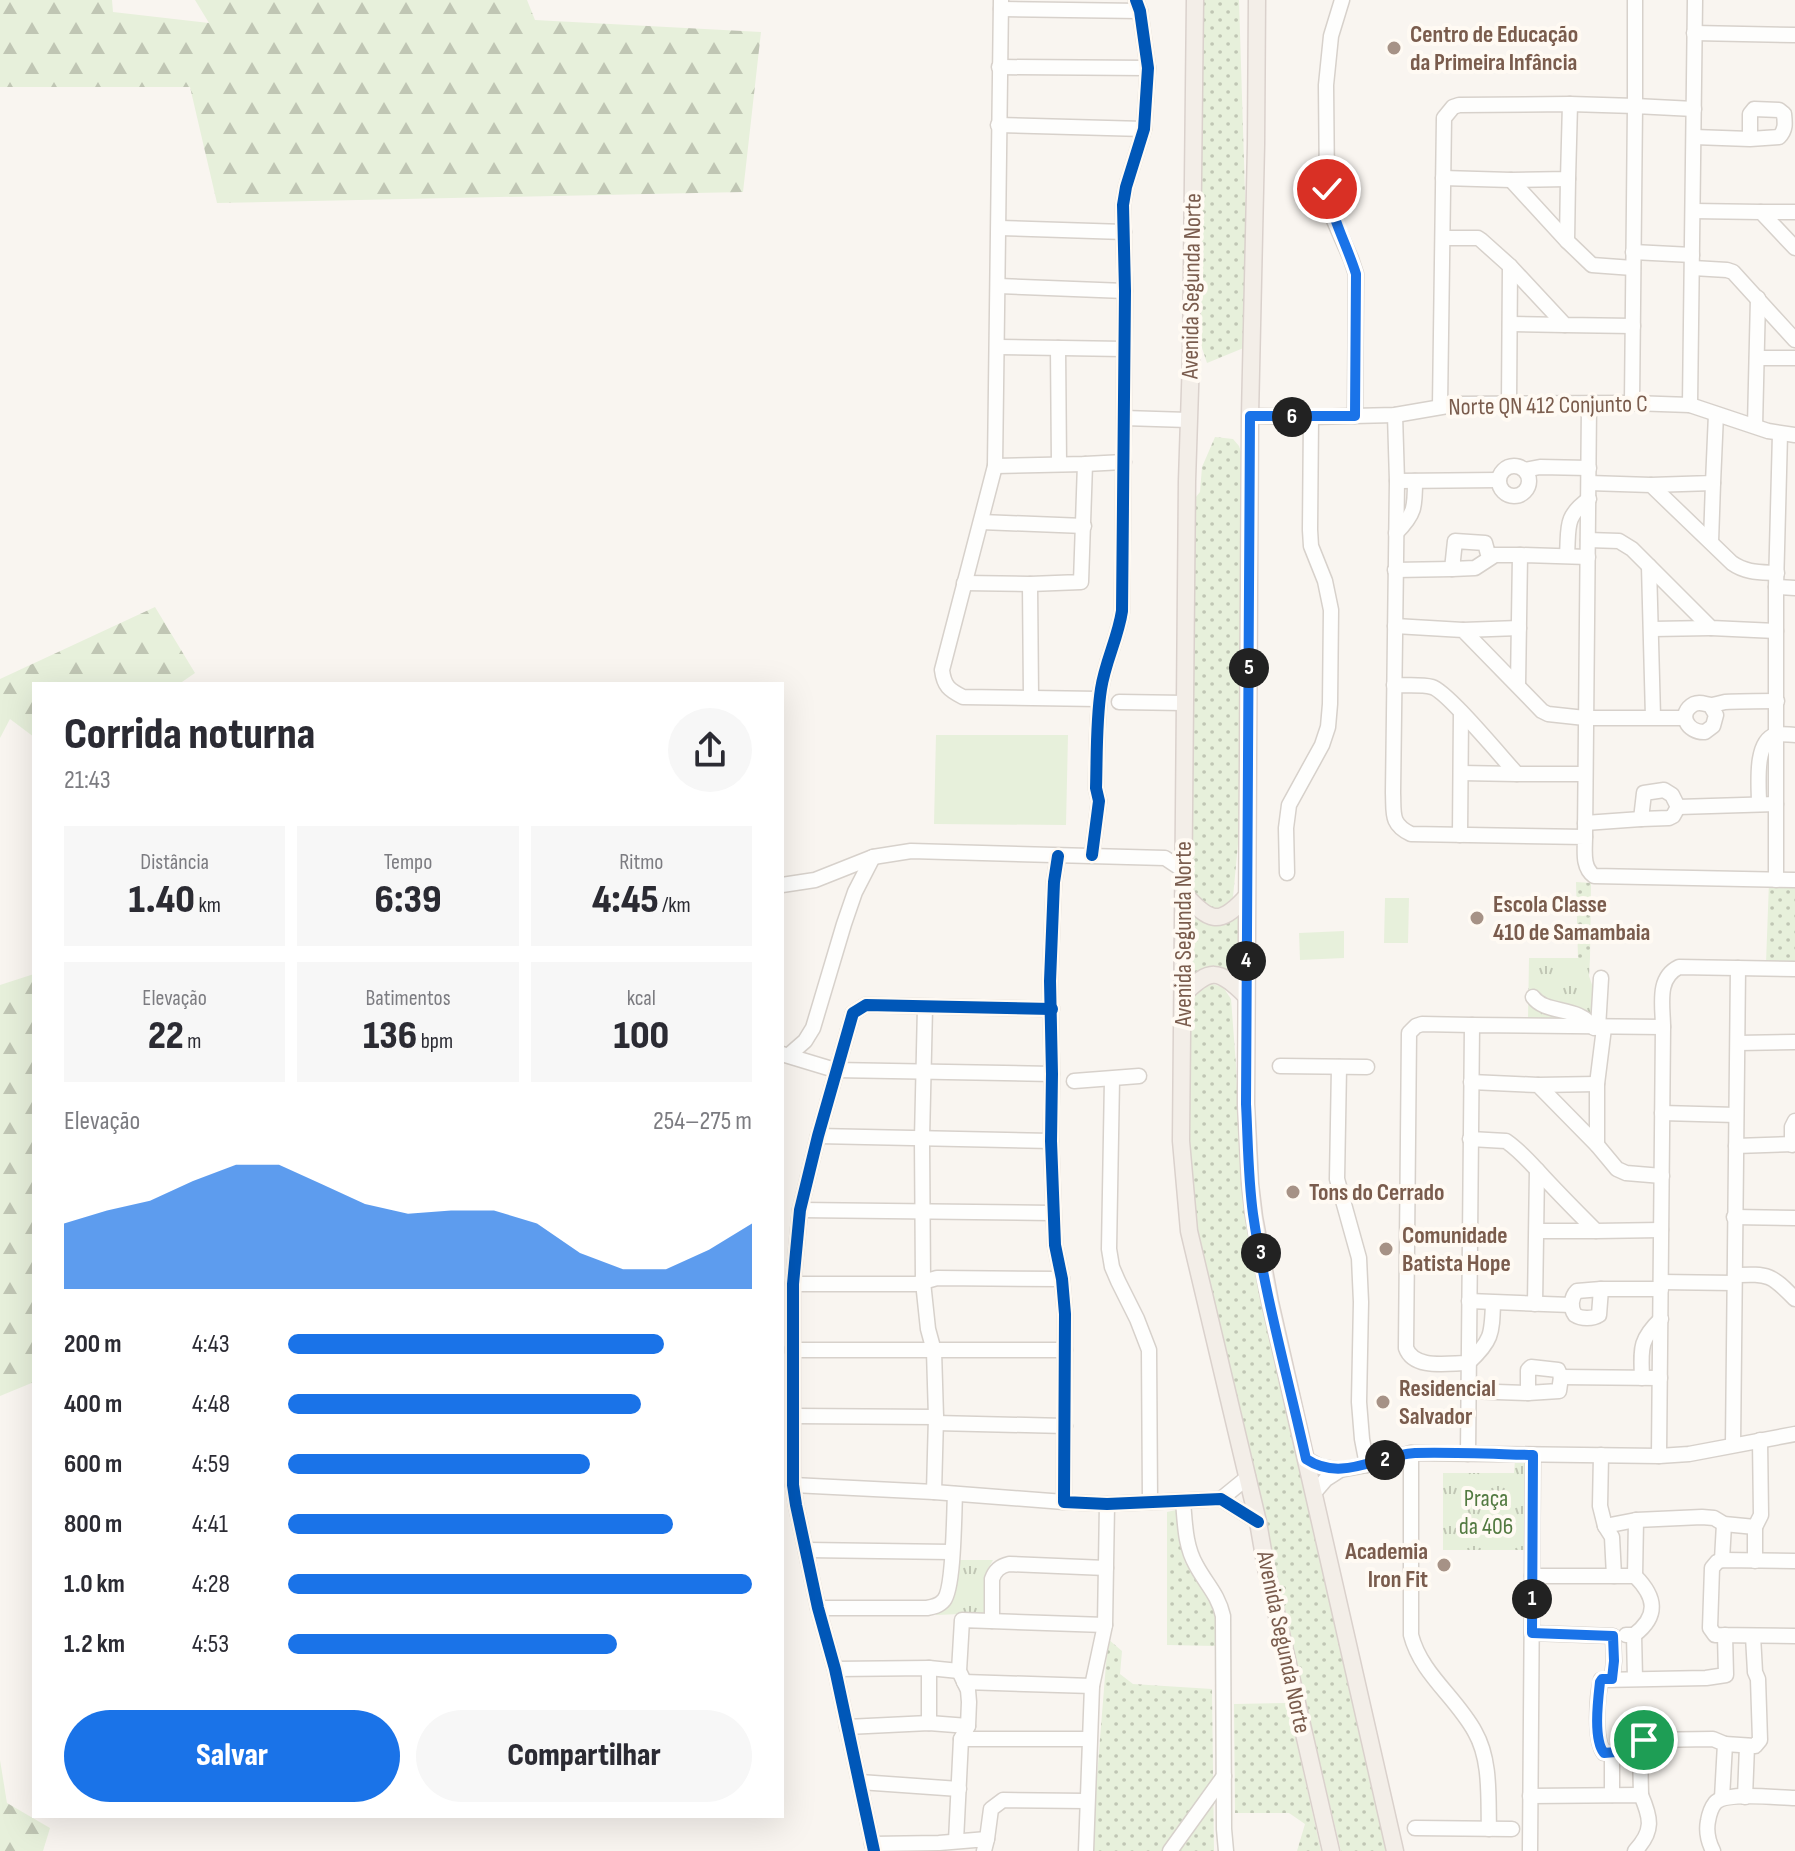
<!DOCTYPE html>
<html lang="pt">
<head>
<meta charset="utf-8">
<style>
  body { margin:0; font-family:"Sofia Sans Condensed",sans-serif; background:#f7f7f7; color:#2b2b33; height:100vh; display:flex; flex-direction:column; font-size:30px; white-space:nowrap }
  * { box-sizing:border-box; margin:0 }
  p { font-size:26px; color:#7c7c81 }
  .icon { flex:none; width:44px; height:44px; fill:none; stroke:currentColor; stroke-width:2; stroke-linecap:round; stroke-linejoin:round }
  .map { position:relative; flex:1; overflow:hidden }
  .panel { position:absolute; left:32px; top:682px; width:752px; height:1136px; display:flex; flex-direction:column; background:#fff; border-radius:0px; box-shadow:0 8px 32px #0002 }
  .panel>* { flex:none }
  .pin { position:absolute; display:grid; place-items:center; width:68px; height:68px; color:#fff; margin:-34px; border:4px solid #fff; border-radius:50%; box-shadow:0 2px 8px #0007 }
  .km { position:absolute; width:40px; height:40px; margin:-20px; border-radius:50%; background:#222; color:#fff; font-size:22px; line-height:40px; text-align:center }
  .round { display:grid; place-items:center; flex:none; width:84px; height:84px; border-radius:42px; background:#f7f7f7 }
  .overview { display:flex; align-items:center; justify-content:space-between; height:136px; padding:0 32px }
  h1 { font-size:44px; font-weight:800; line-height:60px }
  .stats { display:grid; grid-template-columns:repeat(3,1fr); gap:12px; height:136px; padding:8px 32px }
  .stats div { display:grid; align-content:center; border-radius:0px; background:#f7f7f7; text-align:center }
  .stats b { font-size:40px; font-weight:800 }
  .stats small { font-size:22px; font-weight:400 }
  .stats p { font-size:22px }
  .chart { height:224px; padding:16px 32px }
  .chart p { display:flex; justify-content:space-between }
  .chart svg { width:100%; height:144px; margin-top:8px; fill:#1a73e8; opacity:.7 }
  .primary-button { display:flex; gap:16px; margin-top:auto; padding:16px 32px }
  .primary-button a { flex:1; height:92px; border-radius:48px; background:#1a73e8; color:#fff; font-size:32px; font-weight:800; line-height:92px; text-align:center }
  .primary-button a+a { background:#f7f7f7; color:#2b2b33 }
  ul { padding:0 32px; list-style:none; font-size:26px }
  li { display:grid; grid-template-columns:128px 96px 1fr; align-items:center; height:60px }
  li i { height:20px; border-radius:10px; background:#1a73e8 }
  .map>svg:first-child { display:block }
  .grass { fill:url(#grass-dots) }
  .forest { fill:url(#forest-firs) }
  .park { fill:url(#park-tufts) }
  .pitch { fill:#e7f0db }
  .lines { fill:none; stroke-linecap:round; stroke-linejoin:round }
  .minor-casing { stroke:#d7d1cb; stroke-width:17 }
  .major-casing { stroke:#dad1cc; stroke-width:19 }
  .minor { stroke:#fefefd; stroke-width:14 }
  .major { stroke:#f3eee8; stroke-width:16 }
  .cycleway-casing { stroke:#fffaf3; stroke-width:17 }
  .cycleway { stroke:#0057b8; stroke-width:12 }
  .route-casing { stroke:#fff; stroke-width:16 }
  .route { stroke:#1a73e8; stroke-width:10 }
  .poi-dot { fill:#a69286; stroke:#fffaf3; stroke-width:3 }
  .labels { text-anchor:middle; stroke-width:8; stroke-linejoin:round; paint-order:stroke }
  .poi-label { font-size:24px; font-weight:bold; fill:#7a5c4d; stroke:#fffaf3; text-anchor:start }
  .street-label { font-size:24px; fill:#7a5c4d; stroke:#fffaf3 }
  .park-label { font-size:24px; fill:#537a41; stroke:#fffaf3 }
</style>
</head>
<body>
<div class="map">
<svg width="1795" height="1851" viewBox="0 0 1795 1851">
  <defs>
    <pattern id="grass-dots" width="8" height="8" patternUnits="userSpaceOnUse" patternTransform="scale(2)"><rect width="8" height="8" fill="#e7f0db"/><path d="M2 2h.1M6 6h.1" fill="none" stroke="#c0c6b4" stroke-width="1.8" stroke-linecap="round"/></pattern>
    <pattern id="forest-firs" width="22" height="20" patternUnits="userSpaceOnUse" patternTransform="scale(2)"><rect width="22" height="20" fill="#e7f0db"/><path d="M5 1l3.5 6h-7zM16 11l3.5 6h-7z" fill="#c0c6b4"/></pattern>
    <pattern id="park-tufts" width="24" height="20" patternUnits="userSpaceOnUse" patternTransform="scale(2)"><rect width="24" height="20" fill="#e7f0db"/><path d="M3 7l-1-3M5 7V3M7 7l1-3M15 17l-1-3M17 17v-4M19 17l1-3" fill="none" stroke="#c0c6b4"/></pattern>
  </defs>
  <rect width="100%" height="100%" fill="#f9f5f0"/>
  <g class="grass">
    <polygon points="1201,0 1239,0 1248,291 1246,347 1207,363 1195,327"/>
    <polygon points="1215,437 1233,439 1239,446 1242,455 1241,744 1238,844 1233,897 1223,907 1211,911 1187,893 1190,504 1200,492 1202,467"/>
    <polygon points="1576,882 1591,883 1590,958 1578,958"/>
    <polygon points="1769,882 1795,882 1795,963 1766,963"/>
    <path d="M 1188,910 C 1205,929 1218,926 1239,914 L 1239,979 L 1188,981 Z"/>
    <polygon points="1209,983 1223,987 1231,999 1236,1065 1240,1162 1248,1234 1386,1851 1341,1851 1192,1230 1184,1139 1191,999 1197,989"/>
    <polygon points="1176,1510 1185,1563 1215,1606 1215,1646 1167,1645 1167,1512"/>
    <polygon points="1108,1639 1122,1651 1120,1674 1133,1684 1212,1689 1214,1851 1091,1851"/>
    <polygon points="1288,1703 1321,1851 1297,1851 1305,1824 1289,1813 1235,1813 1234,1704"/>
  </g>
  <g class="forest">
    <polygon points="0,0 112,0 113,12 209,23 195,0 527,0 535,20 761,32 743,192 217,203 190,87 0,87"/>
    <polygon points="155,607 195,673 179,684 34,684 34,737 10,719 0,738 0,679"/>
    <polygon points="34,974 34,1382 0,1396 0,985"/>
    <polygon points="0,1760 7,1803 50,1828 43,1851 0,1851"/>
  </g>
  <g class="park">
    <polygon points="1529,958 1590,958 1589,976 1596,996 1593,1017 1528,1019"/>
    <polygon points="1515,1460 1527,1460 1526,1550 1443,1550 1443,1473 1514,1473"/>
    <polygon points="954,1560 993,1560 985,1574 984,1613 936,1615"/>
  </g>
  <g class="pitch">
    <polygon points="936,735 1068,735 1066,825 934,824"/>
    <polygon points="1385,898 1409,898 1408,943 1384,943"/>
    <polygon points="1344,931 1344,958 1300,960 1299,933"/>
  </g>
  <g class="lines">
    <defs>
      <g id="minor">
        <path d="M 1001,0 L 995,466 L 942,670 C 944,686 949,690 963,697 L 1099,699"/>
        <polyline points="1342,0 1331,36 1326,85 1327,189 1333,218 1351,259 1356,274 1355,416"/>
        <polyline points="1001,9 1140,11"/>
        <polyline points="1694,33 1795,35"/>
        <polyline points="999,67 1148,68"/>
        <polyline points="998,125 1144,129"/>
        <path d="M 1694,137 L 1750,139 L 1779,137 C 1786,130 1785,123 1784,114 L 1779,110 L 1754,109 L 1750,114 L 1750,139"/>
        <polyline points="1443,178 1511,180 1568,179 1570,104"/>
        <polyline points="1568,179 1567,241 1592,265 1633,268"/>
        <polyline points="1511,180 1567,241"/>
        <polyline points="1693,211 1761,212 1795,248"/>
        <polyline points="1761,212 1795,212"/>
        <polyline points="999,228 1124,232"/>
        <polyline points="1443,238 1478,238 1481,240 1510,266 1565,325 1633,326"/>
        <polyline points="1633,252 1692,255"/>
        <polyline points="1693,268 1727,270 1733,272 1795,340"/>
        <polyline points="999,286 1125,291"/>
        <polyline points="1510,324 1565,325"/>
        <polyline points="998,347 1124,349"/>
        <polyline points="1058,348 1059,464"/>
        <polyline points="1757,358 1795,358"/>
        <polyline points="1509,403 1510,266"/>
        <polyline points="1632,403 1635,106 1694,109"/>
        <polyline points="1690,405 1695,0"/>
        <polyline points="1440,406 1444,118 1453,107 1459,105 1570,104 1635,106 1635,0"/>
        <path d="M 1395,415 L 1397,481 L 1393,793 C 1394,813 1390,824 1411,834 L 1585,837 C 1585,851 1582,867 1594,876 L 1795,880"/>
        <polyline points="1250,416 1311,417 1395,415 1459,404 1632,403 1690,405 1768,431 1795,435"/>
        <polyline points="1124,418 1188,420"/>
        <polyline points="1755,426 1758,298"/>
        <polyline points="995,466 1085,464 1124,462"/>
        <circle cx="1514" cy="481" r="15"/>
        <polyline points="1525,470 1540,467 1589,468"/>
        <polyline points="1397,481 1499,480"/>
        <path d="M 1589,483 L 1651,485 L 1732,563 C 1746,573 1760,572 1777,573"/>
        <polyline points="1651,485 1713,483 1716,414"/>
        <polyline points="981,522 1084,526"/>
        <path d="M 1396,533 C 1415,514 1415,507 1415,481"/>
        <polyline points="1588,540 1619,541 1632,549 1711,628 1776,631"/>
        <polyline points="1711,542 1713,483"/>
        <path d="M 1567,555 C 1569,527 1564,517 1589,499"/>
        <polyline points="1489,558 1485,543 1455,541 1452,569 1475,568 1495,555 1520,555"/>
        <polyline points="1649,566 1653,717"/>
        <polyline points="1395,570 1452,569"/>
        <polyline points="964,583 1030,584 1081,582 1085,464"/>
        <polyline points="1030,584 1031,697"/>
        <polyline points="1776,587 1795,588"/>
        <polyline points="1395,626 1463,630 1542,711 1548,714 1585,718 1685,718"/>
        <polyline points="1652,629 1711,628"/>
        <polyline points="1463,630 1519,628"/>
        <path d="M 1394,685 C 1406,686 1421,684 1432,687 C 1447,691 1503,759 1517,774 L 1584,774"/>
        <polyline points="1518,685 1520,555 1588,557"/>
        <polyline points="1119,702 1185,703"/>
        <path d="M 1710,705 L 1716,715 L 1713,726 L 1705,732 C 1687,733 1677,713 1694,704 C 1701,701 1706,705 1712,705 C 1717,704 1721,703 1725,702 C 1742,701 1760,701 1777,701"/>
        <polyline points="1461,773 1517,774"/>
        <polygon points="1664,790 1672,795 1678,807 1673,816 1669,818 1641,819 1644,793"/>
        <path d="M 1759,803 C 1759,786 1754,742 1775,735 C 1781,733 1789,735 1795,735"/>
        <polyline points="1678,807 1776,804"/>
        <polyline points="1585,823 1641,819"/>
        <polyline points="1460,835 1461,712"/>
        <polyline points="1585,837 1589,405"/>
        <path d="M 1092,855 L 1099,801 L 1096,788 C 1097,756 1096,721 1101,689 C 1105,662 1118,638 1122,611 L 1125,291 L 1123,205 L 1126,187 L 1144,129 L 1148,68 L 1140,11 L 1136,0"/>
        <polyline points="1058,856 1054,882 1050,981 1052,1074 1051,1141 1055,1245 1062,1279 1065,1314 1064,1502 1107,1504 1221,1499 1258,1522"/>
        <polyline points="1287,873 1286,828 1289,805 1322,745 1328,727 1330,704 1331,610 1325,581 1311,546 1310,530 1311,417"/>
        <polyline points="1776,880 1776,587 1780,434"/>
        <polyline points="782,885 815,880 873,857 911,851 1165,858 1183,870"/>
        <path d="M 1533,997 C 1546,1015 1578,1005 1594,1028"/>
        <polyline points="925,1007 922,1139 923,1282 928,1329 934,1351 936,1417 934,1492"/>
        <path d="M 1472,1025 L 1422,1024 L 1416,1026 L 1409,1033 L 1406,1348 C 1414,1370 1448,1363 1468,1363 C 1492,1341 1492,1334 1493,1303"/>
        <polyline points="1598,1028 1601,978"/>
        <polyline points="1738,1043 1795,1042"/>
        <polyline points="782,1054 835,1070 1052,1074"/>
        <polyline points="789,1055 805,1041 813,1028 844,924 855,892 873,857"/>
        <polyline points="1280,1066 1367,1067"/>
        <polyline points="1339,1067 1337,1179 1359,1258 1361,1302 1359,1402 1362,1439 1367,1465"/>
        <polyline points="1112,1079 1109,1249 1112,1267 1118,1281 1137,1319 1149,1350 1150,1502"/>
        <polyline points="1074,1081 1139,1076"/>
        <polyline points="1471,1082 1538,1085 1597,1145 1617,1169 1626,1173 1662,1176"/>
        <polyline points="1538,1085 1597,1084"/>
        <polyline points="1662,1113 1736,1115"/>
        <polyline points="818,1136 1051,1141"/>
        <path d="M 1470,1139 L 1506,1141 C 1519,1150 1528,1160 1538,1171 C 1557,1192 1576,1211 1596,1231 L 1661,1230"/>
        <polyline points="1597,1145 1597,1084 1604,1028"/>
        <polyline points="1792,1145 1792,1127 1795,1121"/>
        <polyline points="1736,1146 1795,1144"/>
        <polyline points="800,1210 1052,1213"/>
        <polyline points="1734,1217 1795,1218"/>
        <polyline points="1537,1231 1596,1231"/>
        <path d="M 1735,1275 C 1769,1274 1771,1274 1795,1299"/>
        <polyline points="1661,1282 1734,1283"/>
        <polyline points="793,1284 916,1284 937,1278 1062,1279"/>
        <path d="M 1601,1289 L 1599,1315 C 1593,1319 1581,1319 1575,1315 C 1570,1308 1571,1297 1577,1291 Z"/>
        <polyline points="1601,1289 1661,1289"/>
        <polyline points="1469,1301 1571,1305"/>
        <polyline points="1535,1304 1537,1170"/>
        <polyline points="792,1350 1065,1350"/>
        <polygon points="1531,1367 1558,1370 1561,1377 1559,1391 1528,1393 1528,1370"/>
        <polyline points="1561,1377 1660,1378"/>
        <path d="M 1642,1378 C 1641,1349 1639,1340 1661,1319"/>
        <polyline points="1468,1391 1528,1393"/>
        <polyline points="794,1416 936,1417"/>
        <polyline points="936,1423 1065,1426"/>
        <polyline points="1733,1445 1738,968"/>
        <path d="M 1411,1453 L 1411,1635 C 1421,1674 1456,1697 1475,1732 C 1491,1760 1488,1797 1489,1829"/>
        <path d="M 1468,1454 L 1472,1025 L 1663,1027 C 1663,1006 1656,978 1679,967 L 1795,969"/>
        <polyline points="1601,1455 1600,1506 1605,1526 1612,1537 1614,1576"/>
        <polyline points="1659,1456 1663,1027"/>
        <polyline points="1306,1459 1321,1467 1340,1470 1367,1465 1411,1453 1659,1456 1689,1454 1795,1434"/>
        <polyline points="793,1485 934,1492 1064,1502"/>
        <polyline points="1314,1493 1326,1479 1340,1470"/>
        <polyline points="1221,1499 1248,1477"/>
        <path d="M 1183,1501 C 1185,1523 1185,1546 1196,1565 C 1206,1584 1218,1594 1223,1616 L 1224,1829 L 1226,1851"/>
        <polyline points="1605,1526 1636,1520 1702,1517 1714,1518 1724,1524 1755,1527 1761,1515 1760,1440"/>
        <polyline points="807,1550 951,1552"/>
        <polyline points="1722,1560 1724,1524"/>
        <polyline points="1755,1561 1755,1527"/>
        <polyline points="1795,1561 1722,1560 1717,1562 1712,1568 1710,1628 1715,1635 1795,1636"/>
        <path d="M 1532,1576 L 1635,1576 C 1656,1597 1659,1616 1634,1635"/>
        <polyline points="1635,1576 1636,1520"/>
        <path d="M 818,1608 L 927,1608 C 933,1607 939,1606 944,1600 C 954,1588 954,1513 955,1494"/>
        <path d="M 992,1621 L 992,1579 C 995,1570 1000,1566 1009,1564 L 1106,1568"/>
        <polyline points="1532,1633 1613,1636 1614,1661 1612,1679"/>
        <polyline points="1626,1635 1634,1635 1635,1678"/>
        <polyline points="929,1668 929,1723"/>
        <polyline points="835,1669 929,1668 959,1671"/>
        <polyline points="964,1682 1092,1686"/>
        <polyline points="847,1727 929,1723 968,1726"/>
        <polyline points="961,1739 1089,1739"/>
        <polyline points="1725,1744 1755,1746 1760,1740 1758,1679 1755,1672 1753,1636"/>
        <path d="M 1640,1750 L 1604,1753 C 1594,1740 1597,1696 1601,1680 L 1706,1678 L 1726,1675 L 1725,1635"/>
        <polyline points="1612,1753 1612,1795"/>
        <polyline points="860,1782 959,1789"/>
        <polyline points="1641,1795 1640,1750 1641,1743 1644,1740 1713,1739 1725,1744 1722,1798"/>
        <path d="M 1530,1796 L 1641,1795 C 1651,1818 1654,1831 1635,1851"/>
        <polyline points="1745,1797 1747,1746"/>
        <polyline points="1415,1828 1512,1829"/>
        <polyline points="987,1839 991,1809 1003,1800 1087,1801"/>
        <polyline points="956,1841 961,1739 968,1726 969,1702 968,1690 959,1671 962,1620 1105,1625"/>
        <polyline points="872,1844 939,1843 987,1839 984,1851"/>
        <polyline points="874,1851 835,1669 818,1608 796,1505 793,1485 793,1284 800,1210 818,1136 853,1013 866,1005 1052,1009"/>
        <polyline points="1086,1851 1092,1686 1105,1625 1107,1504"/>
        <polyline points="1170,1851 1224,1776"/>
        <polyline points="1530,1851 1533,1455"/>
        <path d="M 1713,1851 C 1708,1841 1706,1831 1708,1821 C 1709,1815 1711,1808 1715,1803 C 1726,1791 1778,1798 1795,1798"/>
      </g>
      <g id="major">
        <polyline points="1195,0 1191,358 1187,481 1181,1141 1189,1231 1258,1522 1266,1568 1331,1851"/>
        <polyline points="1257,0 1256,145 1250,416 1246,1104 1250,1184 1254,1217 1270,1302 1395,1851"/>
        <path d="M 1184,894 C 1209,920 1218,928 1246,897"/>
        <path d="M 1183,995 C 1210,968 1218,968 1246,996"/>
      </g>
    </defs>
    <use href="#minor" class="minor-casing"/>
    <use href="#major" class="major-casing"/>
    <use href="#minor" class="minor"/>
    <use href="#major" class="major"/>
    <defs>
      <g id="cycleway">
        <path d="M 1092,855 L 1099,801 L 1096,788 C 1097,756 1096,721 1101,689 C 1105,662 1118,638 1122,611 L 1125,291 L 1123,205 L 1126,187 L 1144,129 L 1148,68 L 1140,11 L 1136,0"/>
        <polyline points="1058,856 1054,882 1050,981 1052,1074 1051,1141 1055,1245 1062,1279 1065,1314 1064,1502 1107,1504 1221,1499 1258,1522"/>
        <polyline points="874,1851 835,1669 818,1608 796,1505 793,1485 793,1284 800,1210 818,1136 853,1013 866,1005 1052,1009"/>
      </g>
    </defs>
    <use href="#cycleway" class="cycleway-casing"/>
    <use href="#cycleway" class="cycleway"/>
  </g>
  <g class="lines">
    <defs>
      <path id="route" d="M 1327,189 C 1332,219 1347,245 1356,274 L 1355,416 L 1250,416 L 1246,1104 C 1248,1141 1248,1177 1253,1214 C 1265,1296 1288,1378 1306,1459 C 1342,1483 1377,1455 1415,1453 C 1454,1452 1494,1454 1533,1455 L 1532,1633 L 1613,1636 L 1614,1661 L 1612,1679 L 1602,1679 L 1600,1682 C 1598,1700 1593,1739 1604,1753 L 1640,1750 L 1641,1743 L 1644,1740"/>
    </defs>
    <use href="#route" class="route-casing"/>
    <use href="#route" class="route"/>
  </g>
  <g class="poi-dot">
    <circle cx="1394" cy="48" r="8"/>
    <circle cx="1477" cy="918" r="8"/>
    <circle cx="1293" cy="1192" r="8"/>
    <circle cx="1386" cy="1249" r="8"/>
    <circle cx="1383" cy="1402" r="8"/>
    <circle cx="1444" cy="1565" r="8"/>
  </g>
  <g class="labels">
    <g class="poi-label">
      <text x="1410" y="42">Centro de Educação<tspan x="1410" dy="28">da Primeira Infância</tspan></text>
      <text x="1493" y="912">Escola Classe<tspan x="1493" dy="28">410 de Samambaia</tspan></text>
      <text x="1309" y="1200">Tons do Cerrado</text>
      <text x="1402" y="1243">Comunidade<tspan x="1402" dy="28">Batista Hope</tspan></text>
      <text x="1399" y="1396">Residencial<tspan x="1399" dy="28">Salvador</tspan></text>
      <text x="1428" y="1559" text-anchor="end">Academia<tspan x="1428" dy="28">Iron Fit</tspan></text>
    </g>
    <g class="street-label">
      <text transform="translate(1191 286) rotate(-89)" y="8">Avenida Segunda Norte</text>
      <text transform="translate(1548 405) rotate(-1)" y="8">Norte QN 412 Conjunto C</text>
      <text transform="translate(1183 934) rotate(-90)" y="8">Avenida Segunda Norte</text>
      <text transform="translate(1284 1642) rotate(78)" y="8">Avenida Segunda Norte</text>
    </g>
    <g class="park-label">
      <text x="1486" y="1506">Praça<tspan x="1486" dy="28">da 406</tspan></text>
    </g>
  </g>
</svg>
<div class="pin" style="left:1644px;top:1740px;background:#1e9e55"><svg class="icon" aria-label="arrive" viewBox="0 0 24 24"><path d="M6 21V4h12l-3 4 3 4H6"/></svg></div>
<div class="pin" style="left:1327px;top:189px;background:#d93025"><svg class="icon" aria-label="check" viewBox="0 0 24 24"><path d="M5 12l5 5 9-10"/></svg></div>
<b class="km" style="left:1532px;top:1599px">1</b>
<b class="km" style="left:1385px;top:1460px">2</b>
<b class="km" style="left:1261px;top:1253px">3</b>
<b class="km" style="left:1246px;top:961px">4</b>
<b class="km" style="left:1249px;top:668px">5</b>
<b class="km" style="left:1292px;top:417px">6</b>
<section class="panel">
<div class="overview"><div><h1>Corrida noturna</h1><p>21:43</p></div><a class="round"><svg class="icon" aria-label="share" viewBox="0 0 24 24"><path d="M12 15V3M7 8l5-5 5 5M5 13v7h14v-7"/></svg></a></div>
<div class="stats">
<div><p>Distância</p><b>1.40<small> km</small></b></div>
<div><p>Tempo</p><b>6:39</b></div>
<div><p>Ritmo</p><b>4:45<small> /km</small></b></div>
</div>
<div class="stats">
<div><p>Elevação</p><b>22<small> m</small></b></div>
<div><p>Batimentos</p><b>136<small> bpm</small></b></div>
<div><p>kcal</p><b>100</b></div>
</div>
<div class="chart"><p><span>Elevação</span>254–275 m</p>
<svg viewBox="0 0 160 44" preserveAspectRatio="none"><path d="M0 44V24L10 20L20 17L30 11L40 6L50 6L60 12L70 18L80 21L90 20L100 20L110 24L120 33L130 38L140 38L150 32L160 24V44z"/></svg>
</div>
<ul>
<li><b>200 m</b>4:43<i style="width:81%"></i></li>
<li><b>400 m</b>4:48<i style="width:76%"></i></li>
<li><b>600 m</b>4:59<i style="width:65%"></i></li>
<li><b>800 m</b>4:41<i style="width:83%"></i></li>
<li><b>1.0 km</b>4:28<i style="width:100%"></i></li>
<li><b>1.2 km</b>4:53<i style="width:71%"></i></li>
</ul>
<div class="primary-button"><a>Salvar</a><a>Compartilhar</a></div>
</section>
</div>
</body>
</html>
